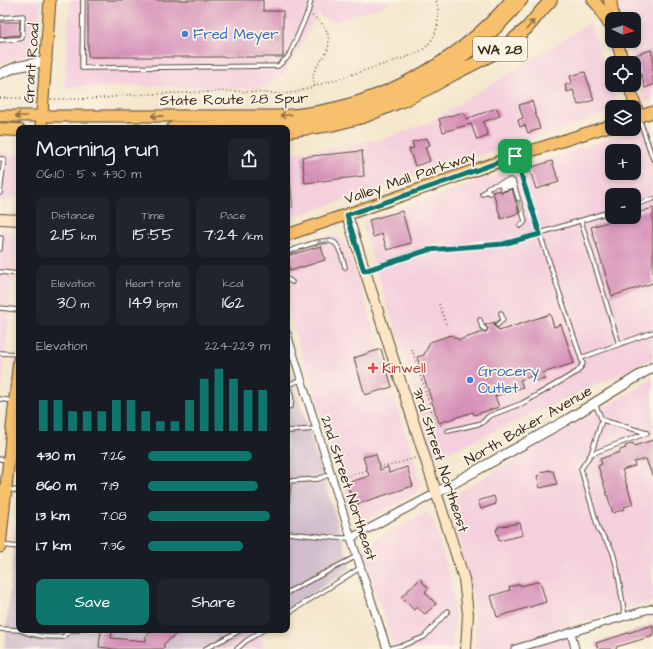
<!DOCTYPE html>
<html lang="en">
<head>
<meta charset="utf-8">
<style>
  body { margin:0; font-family:"Architects Daughter",sans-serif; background:#20242c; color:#f1f3f6; height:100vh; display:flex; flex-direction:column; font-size:15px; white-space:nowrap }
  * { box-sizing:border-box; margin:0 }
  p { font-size:13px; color:#9ea1a6 }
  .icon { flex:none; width:22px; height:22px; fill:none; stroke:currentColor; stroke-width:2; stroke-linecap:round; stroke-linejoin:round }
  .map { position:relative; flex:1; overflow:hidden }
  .drawer { position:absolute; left:16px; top:125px; width:274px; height:508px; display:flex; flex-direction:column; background:#171b24; border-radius:8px; box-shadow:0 2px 6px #0003 }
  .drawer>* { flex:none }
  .needle { width:26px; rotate:95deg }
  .tools { position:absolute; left:605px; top:12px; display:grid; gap:8px }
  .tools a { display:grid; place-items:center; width:36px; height:36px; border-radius:8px; background:#171b24; box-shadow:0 2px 6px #0003; font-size:20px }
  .pin { position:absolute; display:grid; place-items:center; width:34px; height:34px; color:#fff; margin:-17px; border-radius:8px; box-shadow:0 2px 6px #0006 }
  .round { display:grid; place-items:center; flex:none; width:42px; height:42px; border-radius:8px; background:#20242c }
  .headline { display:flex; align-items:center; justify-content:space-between; height:68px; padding:0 20px }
  h1 { font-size:22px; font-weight:600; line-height:30px }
  .figures { display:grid; grid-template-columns:repeat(3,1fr); gap:6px; height:68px; padding:4px 20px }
  .figures div { display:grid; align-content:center; border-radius:8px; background:#20242c; text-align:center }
  .figures b { font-size:17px; font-weight:600 }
  .figures small { font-size:11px; font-weight:400 }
  .figures p { font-size:11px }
  .chart { height:112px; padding:8px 20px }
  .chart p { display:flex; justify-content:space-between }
  .chart svg { width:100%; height:72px; margin-top:4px; stroke:#0f766e; stroke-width:6 }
  .button { display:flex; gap:8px; margin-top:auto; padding:8px 20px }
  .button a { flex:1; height:46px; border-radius:8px; background:#0f766e; color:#fff; font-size:16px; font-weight:600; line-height:46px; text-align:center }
  .button a+a { background:#20242c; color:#f1f3f6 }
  ul { padding:0 20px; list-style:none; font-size:13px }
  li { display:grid; grid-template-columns:64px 48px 1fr; align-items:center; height:30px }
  li i { height:10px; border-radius:5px; background:#0f766e }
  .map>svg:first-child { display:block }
  .built { fill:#f4cfdd; fill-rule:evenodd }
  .industrial { fill:#d0bdcd }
  .building { fill:#d58fb7 }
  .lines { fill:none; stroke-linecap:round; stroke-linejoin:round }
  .service-casing { stroke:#574638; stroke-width:5.5 }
  .minor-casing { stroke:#574638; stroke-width:9 }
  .tertiary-casing { stroke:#574638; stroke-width:11 }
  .secondary-casing { stroke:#574638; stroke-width:12 }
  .primary-casing { stroke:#574638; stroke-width:13 }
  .trunk-casing { stroke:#574638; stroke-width:14 }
  .path { stroke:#574638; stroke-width:1.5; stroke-dasharray:1 3; stroke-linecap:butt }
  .service { stroke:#fff; stroke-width:3.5 }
  .minor { stroke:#fff; stroke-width:7 }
  .tertiary { stroke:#fff; stroke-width:9 }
  .secondary { stroke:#fce6c4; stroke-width:10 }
  .primary { stroke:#f7c06c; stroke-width:11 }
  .trunk { stroke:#f7c06c; stroke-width:12 }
  .oneway { stroke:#906e41 }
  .oneway2 { stroke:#a79f9a }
  .route-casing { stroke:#fff; stroke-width:8 }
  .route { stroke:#0f766e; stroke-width:5 }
  .shop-dot { fill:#3f7fe0; stroke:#fcf5e5; stroke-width:1.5 }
  .health-dot { fill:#e0444e; stroke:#fcf5e5; stroke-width:1.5 }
  .labels { text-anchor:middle; stroke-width:3.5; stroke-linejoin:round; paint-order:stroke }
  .shield { fill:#fcf5e5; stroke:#75675a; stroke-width:1 }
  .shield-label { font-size:14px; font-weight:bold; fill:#3b2a1e }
  .shop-label { font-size:15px; fill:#366cbe; stroke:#fcf5e5; text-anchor:start }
  .street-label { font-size:15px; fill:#3b2a1e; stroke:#fcf5e5 }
  .health-label { font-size:15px; fill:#be3a42; stroke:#fcf5e5; text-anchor:start }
</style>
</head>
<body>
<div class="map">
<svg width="653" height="649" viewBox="0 0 653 649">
  <rect width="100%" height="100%" fill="#fcf5e5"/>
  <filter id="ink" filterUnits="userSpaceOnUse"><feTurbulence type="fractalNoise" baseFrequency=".025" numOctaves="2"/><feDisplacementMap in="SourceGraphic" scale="8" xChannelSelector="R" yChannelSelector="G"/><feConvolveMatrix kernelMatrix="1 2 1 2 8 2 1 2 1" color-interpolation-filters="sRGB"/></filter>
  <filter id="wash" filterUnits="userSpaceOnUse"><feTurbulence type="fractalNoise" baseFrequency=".012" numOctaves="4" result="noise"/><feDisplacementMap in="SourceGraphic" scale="16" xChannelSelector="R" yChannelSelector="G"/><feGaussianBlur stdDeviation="0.9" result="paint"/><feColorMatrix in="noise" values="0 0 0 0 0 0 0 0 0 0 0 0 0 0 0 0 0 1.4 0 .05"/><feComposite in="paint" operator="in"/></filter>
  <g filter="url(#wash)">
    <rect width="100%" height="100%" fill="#f4e7cd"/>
    <g class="built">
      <polygon points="0,0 41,0 36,53 14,59 0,64"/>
      <polygon points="70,0 391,0 391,1 385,5 331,23 318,14 302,44 284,75 259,89 157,86 65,87"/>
      <polygon points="624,0 653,0 653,100 644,102 634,68 634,63 633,63 626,41 634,41 634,19 620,19 616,5"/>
      <polygon points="590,23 619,107 612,107 612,112 287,219 287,154 383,139 430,122"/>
      <path d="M 653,125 L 653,358 L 597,385 L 435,458 L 363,227 L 366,221 L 369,219 L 529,164 ZM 612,151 L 634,151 L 634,173 L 612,173 ZM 612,195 L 634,195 L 634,217 L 612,217 Z"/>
      <polygon points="0,153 18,154 19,156 18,194 11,200 4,202 0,202"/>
      <polygon points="0,228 5,229 11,233 14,238 16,246 0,406"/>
      <polygon points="334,235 344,239 361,290 395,399 421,484 419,491 366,520 358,520 352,515 287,308 287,247"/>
      <polygon points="653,379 653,601 566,628 572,649 474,649 475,641 474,609 450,505 451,497"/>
      <polygon points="425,513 433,519 451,583 455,618 452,649 395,649 362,550 365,545"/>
      <polygon points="255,630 258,630 264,649 226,649"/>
    </g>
    <g class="industrial">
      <polygon points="287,361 351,568 287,609"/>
      <polygon points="19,497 19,630 255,630 225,649 4,649"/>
    </g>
    <g id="blocks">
      <g class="building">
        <polygon points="88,0 263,0 263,11 283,11 283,57 88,57"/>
        <polygon points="0,22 20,22 19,35 0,37"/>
        <polygon points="651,50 653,57 653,85 645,88 635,55"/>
        <polygon points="585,72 594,100 578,105 573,90 567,92 565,85 572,83 570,76"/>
        <polygon points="532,101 540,129 528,133 525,125 520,127 518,120 523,118 519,105"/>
        <polygon points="497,108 500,116 483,122 488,136 477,140 471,124 443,132 439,119 464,112 466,119"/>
        <polygon points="427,138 430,145 425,147 430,161 415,166 409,149 414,148 412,142"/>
        <polygon points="362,151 364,176 305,183 302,157"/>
        <polygon points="552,161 559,182 536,189 529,168"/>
        <polygon points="512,189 519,213 501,219 493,192 499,190 500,192 503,192"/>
        <polygon points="653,208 653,283 612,296 591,227 624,217 634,217 634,214"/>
        <polygon points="402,211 411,243 387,250 382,234 373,237 369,220"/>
        <polygon points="321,246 325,260 290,271 287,260 287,256"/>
        <polygon points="550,314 554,327 561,324 574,363 543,373 545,379 537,381 535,375 520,380 523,387 495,396 499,407 474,415 473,412 439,423 417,357 424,355 430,342 451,335 459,340 483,332 486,332 488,329 485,325 495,322 494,326 496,328 498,328 499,331"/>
        <polygon points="381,349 392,387 365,395 354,358"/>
        <polygon points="653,440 653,475 652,475 646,459 634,462 635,466 622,470 633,504 624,507 625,509 613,513 598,466 602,464 600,459 620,452 620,450 626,448 625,446 633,443 634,446"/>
        <polygon points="376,454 380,470 388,467 389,473 407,467 413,486 354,505 347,483 369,476 363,457"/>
        <polygon points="549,470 550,471 553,471 557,484 540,488 537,476 540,475 540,474 541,473 541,472"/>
        <polygon points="494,496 496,504 481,509 478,501"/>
        <polygon points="520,523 523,535 499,541 496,529 498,529 498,527"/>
        <polygon points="420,579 428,588 425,592 436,604 425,614 417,607 414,610 401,597"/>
        <polygon points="540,581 546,602 497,617 491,596 510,590 509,587 520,584 521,586"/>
        <polygon points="653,625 653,636 616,647 617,649 598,649 596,643"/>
        <polygon points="101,630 112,630 111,638 146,641 146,636 153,630 181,630 164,644 164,649 114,649 99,647"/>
      </g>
    </g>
  </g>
  <g filter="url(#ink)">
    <use href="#blocks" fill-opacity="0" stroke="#574638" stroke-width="1"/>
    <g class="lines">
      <defs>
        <g id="service">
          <polyline points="83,0 82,68 278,66 287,58 290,53 308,12 311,0"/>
          <polyline points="0,18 23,16 22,38 18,39 0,40"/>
          <polyline points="639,118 653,159"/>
          <polyline points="0,159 4,159 0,193"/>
          <polyline points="287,167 290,206 287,207"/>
          <polyline points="501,186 511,183 513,184"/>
          <polyline points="502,189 512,186 514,186"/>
          <polyline points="490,193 486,191 488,187 510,180 513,181 525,221 523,224 520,226"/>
          <polyline points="482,194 488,190"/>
          <polyline points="634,205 653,199"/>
          <polyline points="581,221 619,344"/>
          <polyline points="0,238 1,238 0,249"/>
          <path d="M 287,252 C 297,249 326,236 335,243 C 341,249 343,260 345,267"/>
          <polyline points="366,270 415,253 427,250 493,245 514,241 612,211"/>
          <polyline points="0,272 19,274"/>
          <polyline points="287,279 292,282"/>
          <polyline points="0,308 19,310"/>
          <polyline points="480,320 482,327 485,329"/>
          <polyline points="497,325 503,320 501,313"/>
          <polyline points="0,353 19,354"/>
          <polyline points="581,358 653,332"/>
          <polyline points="287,385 301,380"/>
          <polyline points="0,399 13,401"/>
          <polyline points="595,404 602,420 647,433 591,454 581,469 599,531 610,546 613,553 617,568 625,617"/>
          <path d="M 287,407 L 291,406 C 292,398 292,393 287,386"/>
          <polyline points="287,431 317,429"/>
          <polyline points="448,431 482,423 489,416 523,403 577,372 583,364 540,234 516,157"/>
          <polyline points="591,454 602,420"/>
          <polyline points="0,459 8,460"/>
          <polyline points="0,488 19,491"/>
          <polyline points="287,502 289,481 318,479 331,474"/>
          <polyline points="287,533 337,538 351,538"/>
          <polyline points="1,545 19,547"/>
          <polyline points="287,594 288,592 357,556"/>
          <polyline points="287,614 360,568"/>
          <polyline points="0,629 20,630"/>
          <path d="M 20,630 C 36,637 46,637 63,637 L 70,630 L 78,630"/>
          <polyline points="205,649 241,630"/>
          <polyline points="237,649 246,641 263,630"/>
          <polyline points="387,649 404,645 424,637 448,611"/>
        </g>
        <g id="minor">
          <polyline points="287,334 351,538 387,649"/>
          <polyline points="351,538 436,493"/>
          <polyline points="571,632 575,649"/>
          <polyline points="515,649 653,608"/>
        </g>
        <g id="tertiary">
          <polyline points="0,74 16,67 47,61"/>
          <polyline points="436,493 565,421 653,367"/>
        </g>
        <g id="secondary">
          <polyline points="347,215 464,579 468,614 466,649"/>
          <polyline points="0,219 19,220"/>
        </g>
        <g id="primary">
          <polyline points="593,0 600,8 603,15 612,28"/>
          <polyline points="617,41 623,63"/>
          <polyline points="629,85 639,117"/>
          <path d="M 0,116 L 278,116 C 367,112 454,67 511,0"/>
          <polyline points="634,118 653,112"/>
          <path d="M 226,127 C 255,126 285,126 314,121 C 394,108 470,63 522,0"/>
          <polyline points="41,128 50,0"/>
          <polyline points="287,235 412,192 515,156 612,125"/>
          <polyline points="0,547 19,359"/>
        </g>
        <g id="trunk">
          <polyline points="610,0 613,19"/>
          <polyline points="173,128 226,127 233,128"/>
          <polyline points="0,129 19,130"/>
          <polyline points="287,131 331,125 363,117 402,101 431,87 454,74 497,52 509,43 527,28 541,11 551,0"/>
        </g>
      </defs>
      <use href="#service" class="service-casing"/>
      <use href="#minor" class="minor-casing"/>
      <use href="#tertiary" class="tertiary-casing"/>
      <use href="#secondary" class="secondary-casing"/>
      <use href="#primary" class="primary-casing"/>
      <use href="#trunk" class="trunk-casing"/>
      <g class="path">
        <path d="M 312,16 C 315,18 318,19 320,22 C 328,28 331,42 327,51 C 324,58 318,63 315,70 C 312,75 313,80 315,86"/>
        <polyline points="0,98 34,98"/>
        <path d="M 51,99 C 76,99 101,100 125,95 L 236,91 L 284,94 L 297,92 L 413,55 C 416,53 420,51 424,49 C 438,37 441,17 436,0"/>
        <polyline points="439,304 446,324"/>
        <polyline points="412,349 436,425 441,425 444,428"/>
        <polyline points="379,467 385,465 389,466 415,458"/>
        <polyline points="353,500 352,501 345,477 367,470"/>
      </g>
      <use href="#service" class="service"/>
      <use href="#minor" class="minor"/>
      <use href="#tertiary" class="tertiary"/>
      <use href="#secondary" class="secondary"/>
      <use href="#primary" class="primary"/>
      <use href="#trunk" class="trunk"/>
    </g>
    <defs><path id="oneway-shaft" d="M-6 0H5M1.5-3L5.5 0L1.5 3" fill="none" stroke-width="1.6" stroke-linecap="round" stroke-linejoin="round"/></defs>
    <g class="oneway">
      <use href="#oneway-shaft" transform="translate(530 25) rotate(-50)"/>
      <use href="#oneway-shaft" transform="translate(286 115) rotate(177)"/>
      <use href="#oneway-shaft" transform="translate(21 116) rotate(-180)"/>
      <use href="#oneway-shaft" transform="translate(157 116) rotate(-179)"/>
    </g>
    <g class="oneway2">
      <use href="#oneway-shaft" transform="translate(520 205) rotate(-108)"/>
      <use href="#oneway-shaft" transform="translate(323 242) rotate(175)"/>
    </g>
  </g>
  <g class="lines" filter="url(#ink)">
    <defs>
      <polygon id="route" points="515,156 540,234 514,241 503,244 428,250 364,271 347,215 444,182"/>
    </defs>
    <use href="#route" class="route-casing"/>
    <use href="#route" class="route"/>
  </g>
  <g class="shop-dot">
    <circle cx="185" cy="34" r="4"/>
    <circle cx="470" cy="380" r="4"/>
  </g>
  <path class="health-dot" d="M371 362h4v4h4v4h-4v4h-4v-4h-4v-4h4z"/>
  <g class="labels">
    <rect class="shield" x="473" y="37" width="54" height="24" rx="3"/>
    <g class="shield-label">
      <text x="500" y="54">WA 28</text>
    </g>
    <g class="shop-label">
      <text x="193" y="39">Fred Meyer</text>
      <text x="478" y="376">Grocery<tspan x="478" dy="17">Outlet</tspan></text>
    </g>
    <g class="street-label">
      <text transform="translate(31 63) rotate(-86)" y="5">Grant Road</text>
      <text transform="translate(234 99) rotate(-1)" y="5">State Route 28 Spur</text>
      <text transform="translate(410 177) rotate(-19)" y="5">Valley Mall Parkway</text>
      <text transform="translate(528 425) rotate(-30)" y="5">North Baker Avenue</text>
      <text transform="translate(441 460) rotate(72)" y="5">3rd Street Northeast</text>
      <text transform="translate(349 488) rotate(72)" y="5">2nd Street Northeast</text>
    </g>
    <g class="health-label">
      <text x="382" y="373">Kinwell</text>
    </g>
  </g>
</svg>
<div class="tools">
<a><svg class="needle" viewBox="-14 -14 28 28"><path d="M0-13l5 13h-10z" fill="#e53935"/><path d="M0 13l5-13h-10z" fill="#9ea1a6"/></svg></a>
<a><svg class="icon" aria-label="locate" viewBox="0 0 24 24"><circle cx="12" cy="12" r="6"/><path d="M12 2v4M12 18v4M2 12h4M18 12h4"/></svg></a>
<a><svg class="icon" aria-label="layers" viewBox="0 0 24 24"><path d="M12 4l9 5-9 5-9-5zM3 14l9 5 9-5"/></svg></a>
<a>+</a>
<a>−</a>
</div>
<div class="pin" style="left:515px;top:156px;background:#1e9e55"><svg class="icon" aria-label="arrive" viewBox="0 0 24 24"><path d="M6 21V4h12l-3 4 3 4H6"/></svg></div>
<section class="drawer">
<div class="headline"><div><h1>Morning run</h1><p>06:10 · 5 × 430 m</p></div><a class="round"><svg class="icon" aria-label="share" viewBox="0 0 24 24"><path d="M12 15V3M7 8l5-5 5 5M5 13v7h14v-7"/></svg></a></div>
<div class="figures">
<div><p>Distance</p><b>2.15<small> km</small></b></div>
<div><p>Time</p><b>15:55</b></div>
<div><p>Pace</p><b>7:24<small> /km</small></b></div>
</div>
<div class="figures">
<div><p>Elevation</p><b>30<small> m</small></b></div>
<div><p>Heart rate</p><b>149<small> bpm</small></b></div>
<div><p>kcal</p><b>162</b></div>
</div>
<div class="chart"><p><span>Elevation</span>224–229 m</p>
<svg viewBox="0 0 160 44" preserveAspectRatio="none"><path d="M5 44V25M15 44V25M25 44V32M35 44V32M45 44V32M55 44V25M65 44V25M75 44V32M85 44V38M95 44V38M105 44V25M115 44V12M125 44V6M135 44V12M145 44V19M155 44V19"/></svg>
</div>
<ul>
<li><b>430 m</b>7:26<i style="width:85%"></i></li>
<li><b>860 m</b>7:19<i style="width:90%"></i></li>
<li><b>1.3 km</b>7:08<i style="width:100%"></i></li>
<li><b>1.7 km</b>7:36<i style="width:78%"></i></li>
</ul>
<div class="button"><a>Save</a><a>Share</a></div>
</section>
</div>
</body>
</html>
